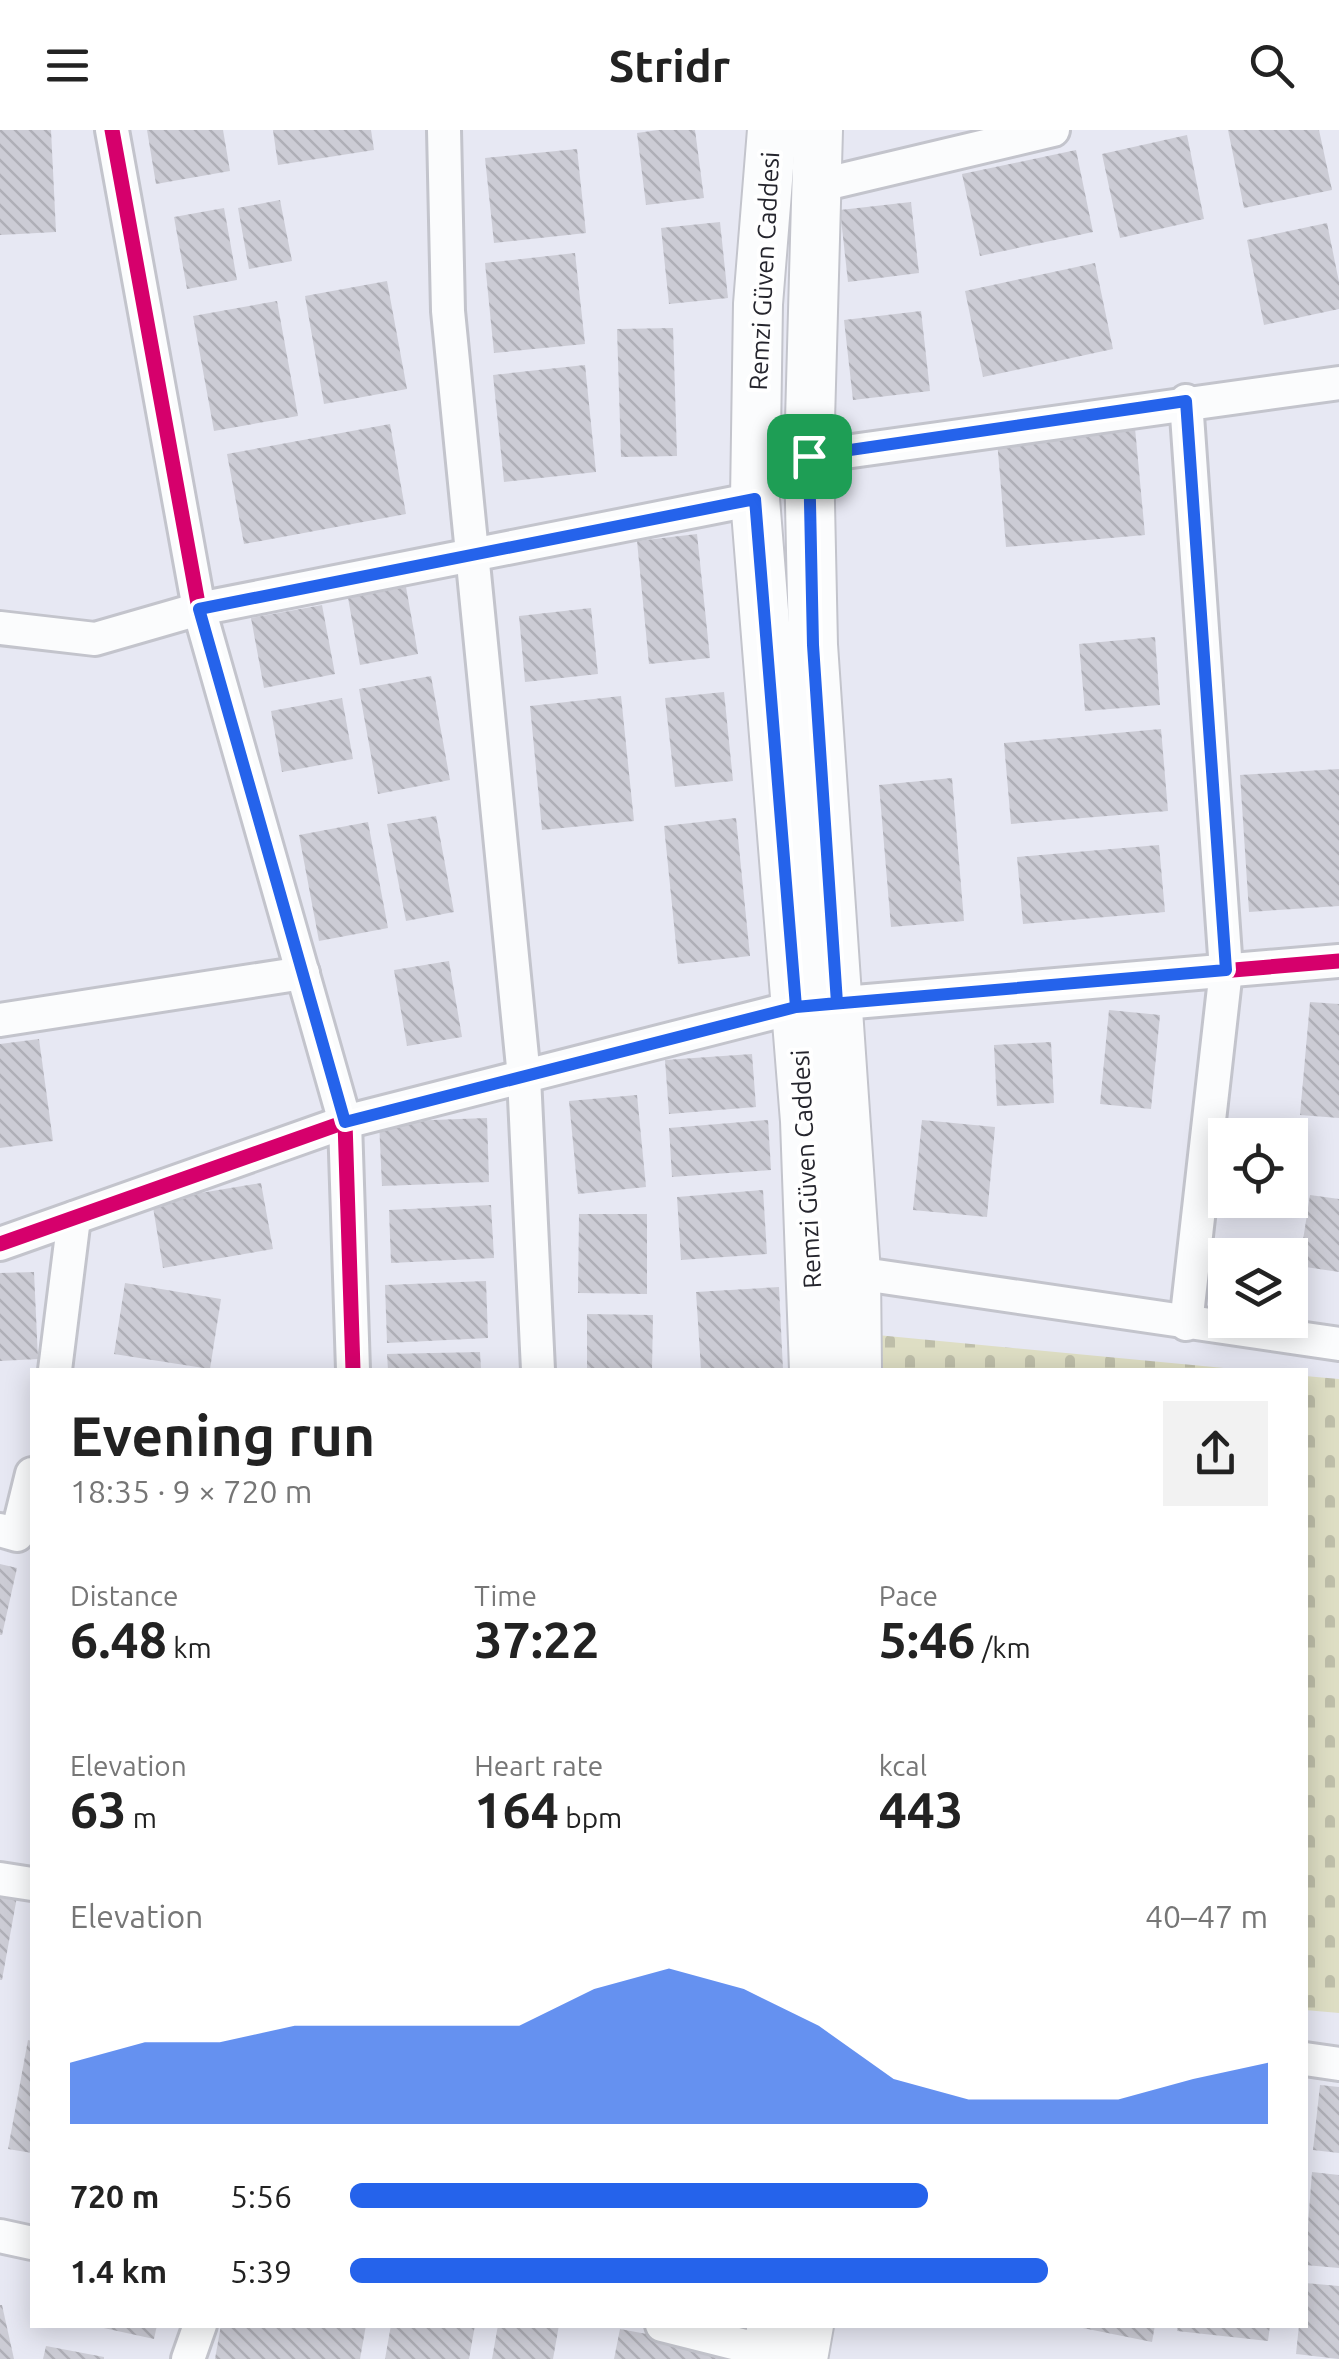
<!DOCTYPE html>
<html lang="en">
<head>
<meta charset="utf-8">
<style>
  body { margin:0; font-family:Ubuntu,sans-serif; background:#f2f2f2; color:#222; height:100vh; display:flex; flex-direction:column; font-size:38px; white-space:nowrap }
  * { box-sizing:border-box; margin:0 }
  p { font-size:32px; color:#767676 }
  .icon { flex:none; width:55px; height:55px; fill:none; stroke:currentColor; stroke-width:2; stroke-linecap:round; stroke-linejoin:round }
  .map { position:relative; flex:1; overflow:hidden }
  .panel { position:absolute; left:30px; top:1238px; width:1278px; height:960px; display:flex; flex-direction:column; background:#fff; border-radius:0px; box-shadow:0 5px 25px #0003 }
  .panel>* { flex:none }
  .fabs { position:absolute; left:1208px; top:988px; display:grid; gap:20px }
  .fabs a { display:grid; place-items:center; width:100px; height:100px; border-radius:0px; background:#fff; box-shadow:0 5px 25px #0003; font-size:50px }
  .pin { position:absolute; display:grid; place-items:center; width:85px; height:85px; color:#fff; margin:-42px; border-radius:20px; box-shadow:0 5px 15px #0006 }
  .round { display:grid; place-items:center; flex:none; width:105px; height:105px; border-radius:0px; background:#f2f2f2 }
  .overview { display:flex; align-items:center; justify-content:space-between; height:170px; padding:0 40px }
  h1 { font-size:55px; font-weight:700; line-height:75px }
  .metrics { display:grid; grid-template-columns:repeat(3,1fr); gap:15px; height:170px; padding:10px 40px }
  .metrics div { display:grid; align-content:center }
  .metrics b { font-size:50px; font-weight:700 }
  .metrics small { font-size:28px; font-weight:400 }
  .metrics p { font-size:28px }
  .chart { height:280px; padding:20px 40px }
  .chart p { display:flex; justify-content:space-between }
  .chart svg { width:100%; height:180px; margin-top:10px; fill:#2563eb; opacity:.7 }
  ul { padding:0 40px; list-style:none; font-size:32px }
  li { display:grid; grid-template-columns:160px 120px 1fr; align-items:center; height:75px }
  li i { height:25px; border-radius:12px; background:#2563eb }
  header { display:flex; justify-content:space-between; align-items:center; height:130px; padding:0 40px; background:#fff; font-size:45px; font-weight:700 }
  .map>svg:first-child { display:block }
  .cemetery { fill:url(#cemetery-stones) }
  .building { fill:url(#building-back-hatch) }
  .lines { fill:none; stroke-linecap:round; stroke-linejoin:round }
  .minor-casing { stroke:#c3c4cc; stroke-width:38 }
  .secondary-casing { stroke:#c3c4cc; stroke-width:52 }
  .minor { stroke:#fbfcfd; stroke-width:32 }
  .secondary { stroke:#fbfcfd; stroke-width:48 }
  .cycleway-casing { stroke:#fff; stroke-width:21 }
  .cycleway { stroke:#d6006c; stroke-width:15 }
  .route-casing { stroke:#fff; stroke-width:20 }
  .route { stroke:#2563eb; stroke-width:12 }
  .labels { text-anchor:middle; stroke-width:8; stroke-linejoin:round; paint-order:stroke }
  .street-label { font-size:25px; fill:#25252d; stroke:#fff }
</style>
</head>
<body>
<header><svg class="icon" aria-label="menu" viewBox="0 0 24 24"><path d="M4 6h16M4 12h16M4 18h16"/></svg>Stridr<svg class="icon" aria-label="search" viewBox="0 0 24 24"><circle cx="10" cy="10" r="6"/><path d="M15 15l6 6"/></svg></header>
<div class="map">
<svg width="1339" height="2229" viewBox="0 0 1339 2229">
  <defs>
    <pattern id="cemetery-stones" width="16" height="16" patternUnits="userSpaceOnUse" patternTransform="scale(2.5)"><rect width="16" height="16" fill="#dedec4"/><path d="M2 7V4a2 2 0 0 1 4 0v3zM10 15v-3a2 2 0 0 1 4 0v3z" fill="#bebea9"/></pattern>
    <pattern id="building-back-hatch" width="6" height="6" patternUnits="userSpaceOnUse" patternTransform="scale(2.5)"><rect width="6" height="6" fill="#ccccd5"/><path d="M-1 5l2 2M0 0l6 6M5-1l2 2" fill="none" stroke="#afafb7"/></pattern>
  </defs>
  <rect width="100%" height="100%" fill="#e7e8f3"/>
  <g class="cemetery">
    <polygon points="877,1205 1245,1240 877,1240"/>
    <polygon points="1305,1246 1339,1249 1339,1883 1305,1880"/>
  </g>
  <g class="building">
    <polygon points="0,0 51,0 56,102 0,105"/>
    <polygon points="147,0 223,0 230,41 156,54"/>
    <polygon points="273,0 371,0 374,20 278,35"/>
    <polygon points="658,0 695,0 704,68 646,75 637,3"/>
    <polygon points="1228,0 1319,0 1332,60 1244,78"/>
    <polygon points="1187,5 1204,89 1120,108 1102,24"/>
    <polygon points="577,19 586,103 494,113 485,28"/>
    <polygon points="1076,20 1093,102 980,126 962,44"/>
    <polygon points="280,70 292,131 249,139 238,78"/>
    <polygon points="911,72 919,143 848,152 840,80"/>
    <polygon points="224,78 237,150 187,159 174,87"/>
    <polygon points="720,92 728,168 669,174 661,98"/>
    <polygon points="1327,93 1339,152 1339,179 1264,195 1247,110"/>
    <polygon points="575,123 585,214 494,223 485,133"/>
    <polygon points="1095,133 1113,219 983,247 965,161"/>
    <polygon points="387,151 407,259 324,274 305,166"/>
    <polygon points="277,171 298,286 214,301 193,186"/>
    <polygon points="921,181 930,261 853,270 844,190"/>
    <polygon points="673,198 677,326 621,327 617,199"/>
    <polygon points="585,235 596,342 504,352 493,245"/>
    <polygon points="390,294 406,384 244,414 227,324"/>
    <polygon points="1135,298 1145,405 1006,417 997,310"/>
    <polygon points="697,404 710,528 649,534 637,411"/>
    <polygon points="406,457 418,524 360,535 348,468"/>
    <polygon points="322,475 335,544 264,558 251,488"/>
    <polygon points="591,478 598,544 525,552 519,486"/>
    <polygon points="1155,507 1160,575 1085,581 1079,514"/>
    <polygon points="431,546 450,650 378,664 359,559"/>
    <polygon points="724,562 733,651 675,657 665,568"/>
    <polygon points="621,566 634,691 542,700 530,576"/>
    <polygon points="342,568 353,629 282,642 271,581"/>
    <polygon points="1161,599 1168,681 1011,694 1004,613"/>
    <polygon points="1339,639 1339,776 1249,782 1240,645"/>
    <polygon points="952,648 964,791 891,797 879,655"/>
    <polygon points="436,686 454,782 406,791 387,694"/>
    <polygon points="736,688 750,826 678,834 664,696"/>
    <polygon points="368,692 388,798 319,811 299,705"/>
    <polygon points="1159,715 1165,782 1023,794 1017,727"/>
    <polygon points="449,831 462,907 407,916 394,840"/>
    <polygon points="1310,872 1339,874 1339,988 1300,985"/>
    <polygon points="1109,880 1160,885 1151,979 1100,974"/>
    <polygon points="39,909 53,1011 0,1018 0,914"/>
    <polygon points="1051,912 1054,973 997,976 994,915"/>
    <polygon points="752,924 756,977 669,984 665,930"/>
    <polygon points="637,965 646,1057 578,1064 569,971"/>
    <polygon points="487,988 489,1052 382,1056 379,992"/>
    <polygon points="768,990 771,1040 672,1047 669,998"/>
    <polygon points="922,990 995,997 987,1087 913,1080"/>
    <polygon points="261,1053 273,1119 163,1138 152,1071"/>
    <polygon points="763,1060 767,1124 681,1130 677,1067"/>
    <polygon points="1310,1065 1339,1069 1339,1142 1299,1136"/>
    <polygon points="491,1075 494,1128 391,1133 389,1080"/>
    <polygon points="579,1084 647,1084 647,1164 578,1163"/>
    <polygon points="34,1142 38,1229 0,1231 0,1143"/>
    <polygon points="486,1151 488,1208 387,1213 385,1155"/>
    <polygon points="125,1153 221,1169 210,1239 114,1224"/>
    <polygon points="779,1157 783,1240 701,1240 696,1162"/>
    <polygon points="587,1184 653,1185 652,1240 587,1240"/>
    <polygon points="480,1222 481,1240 388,1240 387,1224"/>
    <polygon points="0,1434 17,1438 2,1505 0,1505"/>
    <polygon points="0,1758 18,1761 2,1850 0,1850"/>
    <polygon points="28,1910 32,1911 32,2023 8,2019"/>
    <polygon points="1320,1955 1339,1957 1339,2023 1313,2020"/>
    <polygon points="1312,2042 1339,2045 1339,2138 1305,2135"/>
    <polygon points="1305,2153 1339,2156 1339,2229 1296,2224 1299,2195 1305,2195"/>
    <polygon points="0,2175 2,2175 14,2229 0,2229"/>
    <polygon points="90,2195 157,2195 154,2209"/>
    <polygon points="221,2195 366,2195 360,2229 215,2229"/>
    <polygon points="391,2195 475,2195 469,2229 385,2229"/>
    <polygon points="498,2195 559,2195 553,2229 492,2229"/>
    <polygon points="1068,2195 1155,2195 1152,2212"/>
    <polygon points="1178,2195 1270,2195 1268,2211 1177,2201"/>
    <polygon points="620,2199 721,2218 719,2229 614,2229"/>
    <polygon points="46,2216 104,2227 104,2229 43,2229"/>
  </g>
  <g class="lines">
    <defs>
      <g id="minor">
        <polyline points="112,0 199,479 345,992 353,1240"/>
        <polyline points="444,0 448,181 524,947 538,1240"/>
        <polyline points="817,56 1053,0"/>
        <polyline points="1186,271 1226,840 1186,1194"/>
        <polyline points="809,327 1339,253"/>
        <polyline points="0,498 95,509 199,479 755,369"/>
        <polyline points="0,890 303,843"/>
        <polyline points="0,1114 345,992 796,877 1339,831"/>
        <polyline points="856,1143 1339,1214"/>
        <polyline points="55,1240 74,1088"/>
        <polyline points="0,1400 17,1405 32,1344"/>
        <polyline points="0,1749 32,1754"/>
        <polyline points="1305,1929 1339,1934"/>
        <polyline points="0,2106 32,2113"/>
        <polyline points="662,2195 785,2226"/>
        <polyline points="188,2229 200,2195"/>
      </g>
      <g id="secondary">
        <polyline points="772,0 758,174 755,369 805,991 814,1240"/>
        <polyline points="818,0 809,327 813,515 856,1143 857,1240"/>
        <polyline points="766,2229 772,2195"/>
        <polyline points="803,2229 809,2195"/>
      </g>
    </defs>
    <use href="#minor" class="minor-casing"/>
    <use href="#secondary" class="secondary-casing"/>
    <use href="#minor" class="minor"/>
    <use href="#secondary" class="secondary"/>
    <defs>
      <g id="cycleway">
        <polyline points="112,0 199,479 345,992 353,1240"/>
        <polyline points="0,1114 345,992 796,877 1339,831"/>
      </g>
    </defs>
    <use href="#cycleway" class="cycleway-casing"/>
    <use href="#cycleway" class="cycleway"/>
  </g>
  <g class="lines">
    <defs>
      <polyline id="route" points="809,326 813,515 837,873 796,877 345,992 199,479 755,369 796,877 1226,840 1186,271 809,326"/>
    </defs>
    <use href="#route" class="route-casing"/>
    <use href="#route" class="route"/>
  </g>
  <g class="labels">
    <g class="street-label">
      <text transform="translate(764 141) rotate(-87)" y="9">Remzi Güven Caddesi</text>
      <text transform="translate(806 1039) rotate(-93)" y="9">Remzi Güven Caddesi</text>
    </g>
  </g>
</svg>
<div class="fabs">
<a><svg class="icon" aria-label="locate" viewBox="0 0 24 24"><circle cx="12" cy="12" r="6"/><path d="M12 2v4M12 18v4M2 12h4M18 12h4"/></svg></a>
<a><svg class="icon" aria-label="layers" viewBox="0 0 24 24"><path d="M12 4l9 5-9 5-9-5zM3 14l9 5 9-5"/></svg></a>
</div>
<div class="pin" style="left:809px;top:326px;background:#1e9e55"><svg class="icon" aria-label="arrive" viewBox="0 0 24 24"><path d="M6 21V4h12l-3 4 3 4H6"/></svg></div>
<section class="panel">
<div class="overview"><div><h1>Evening run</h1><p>18:35 · 9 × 720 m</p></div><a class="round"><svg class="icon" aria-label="share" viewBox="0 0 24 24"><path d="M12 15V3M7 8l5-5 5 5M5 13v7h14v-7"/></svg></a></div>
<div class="metrics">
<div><p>Distance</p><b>6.48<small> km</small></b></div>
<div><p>Time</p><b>37:22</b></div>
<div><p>Pace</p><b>5:46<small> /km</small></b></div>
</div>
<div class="metrics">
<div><p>Elevation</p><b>63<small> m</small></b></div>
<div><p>Heart rate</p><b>164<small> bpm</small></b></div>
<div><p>kcal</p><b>443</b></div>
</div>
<div class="chart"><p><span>Elevation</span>40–47 m</p>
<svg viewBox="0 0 160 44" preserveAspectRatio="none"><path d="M0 44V29L10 24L20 24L30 20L40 20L50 20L60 20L70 11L80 6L90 11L100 20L110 33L120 38L130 38L140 38L150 33L160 29V44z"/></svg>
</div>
<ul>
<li><b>720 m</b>5:56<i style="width:63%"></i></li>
<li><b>1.4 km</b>5:39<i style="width:76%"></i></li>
</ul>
</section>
</div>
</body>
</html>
